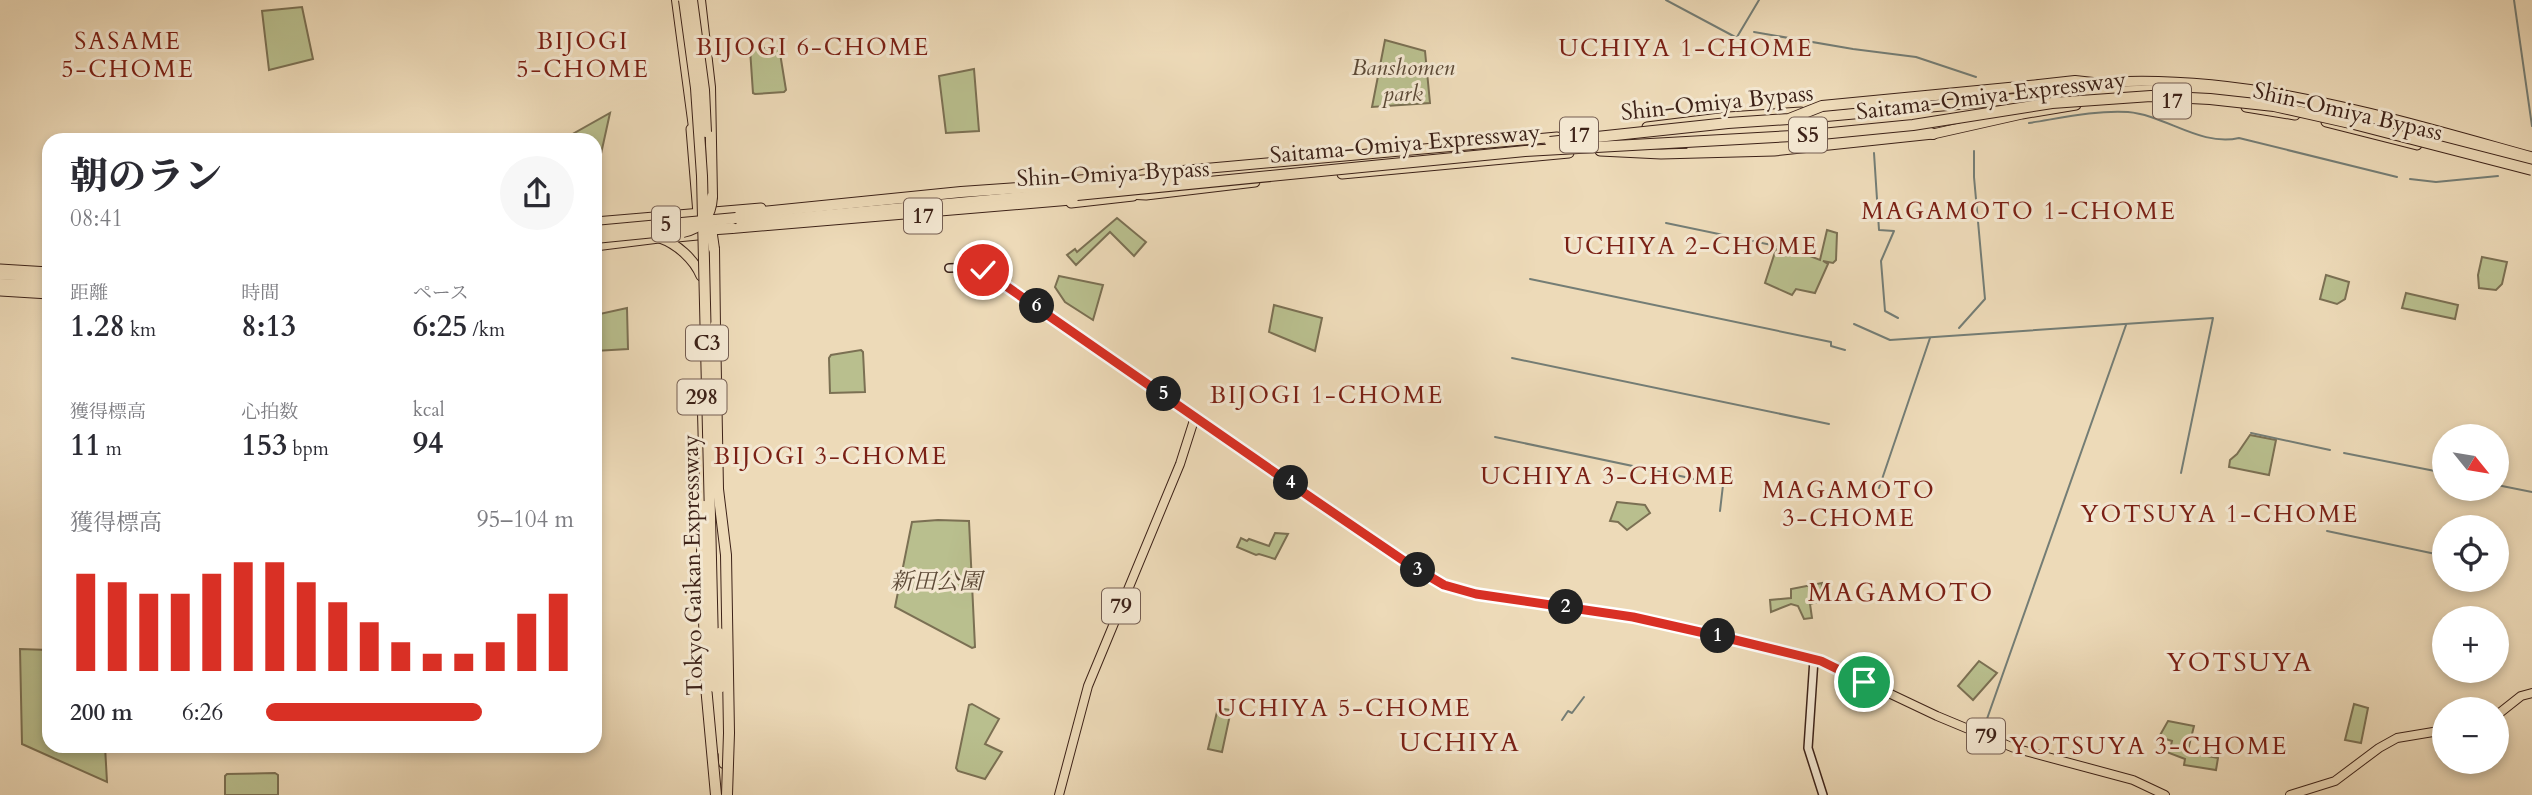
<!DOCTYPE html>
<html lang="ja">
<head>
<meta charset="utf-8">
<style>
  body { margin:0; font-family:Cardo,"Noto Serif JP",serif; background:#f7f7f7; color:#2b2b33; height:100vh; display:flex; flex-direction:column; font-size:26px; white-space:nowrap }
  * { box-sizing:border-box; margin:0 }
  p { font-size:23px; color:#7c7c81 }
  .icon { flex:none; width:38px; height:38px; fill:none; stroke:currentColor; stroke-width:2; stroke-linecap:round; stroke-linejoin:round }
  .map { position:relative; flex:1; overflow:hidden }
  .drawer { position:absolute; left:42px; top:133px; width:560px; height:620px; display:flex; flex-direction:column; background:#fff; border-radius:21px; box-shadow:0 4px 10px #0003 }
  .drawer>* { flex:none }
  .needle { width:46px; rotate:120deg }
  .fabs { position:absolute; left:2432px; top:424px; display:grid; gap:14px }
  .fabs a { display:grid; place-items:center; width:77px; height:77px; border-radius:50%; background:#fff; box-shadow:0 4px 10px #0003; font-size:35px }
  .pin { position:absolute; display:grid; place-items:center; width:60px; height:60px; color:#fff; margin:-30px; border:4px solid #fff; border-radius:50%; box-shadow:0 2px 7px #0007 }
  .km { position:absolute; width:35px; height:35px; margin:-18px; border-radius:50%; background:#222; color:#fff; font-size:19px; line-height:35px; text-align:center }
  .round { display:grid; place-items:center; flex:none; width:74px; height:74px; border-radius:37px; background:#f7f7f7 }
  .headline { display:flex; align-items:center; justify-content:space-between; height:119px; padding:0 28px }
  h1 { font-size:38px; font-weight:800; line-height:52px }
  .figures { display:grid; grid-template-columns:repeat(3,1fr); gap:10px; height:119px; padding:7px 28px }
  .figures div { display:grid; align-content:center }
  .figures b { font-size:30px; font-weight:800 }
  .figures small { font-size:19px; font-weight:400 }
  .figures p { font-size:19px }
  .chart { height:196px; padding:14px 28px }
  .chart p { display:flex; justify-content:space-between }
  .chart svg { width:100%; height:126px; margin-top:7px; stroke:#d93025; stroke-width:6 }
  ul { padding:0 28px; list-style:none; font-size:23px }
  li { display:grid; grid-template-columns:112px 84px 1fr; align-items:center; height:52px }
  li i { height:18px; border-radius:9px; background:#d93025 }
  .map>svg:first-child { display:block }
  .green { fill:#b9bf8e; stroke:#7b7053; stroke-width:2 }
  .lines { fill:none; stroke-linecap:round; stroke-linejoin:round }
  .stream { stroke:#747d75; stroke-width:2 }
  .secondary-casing { stroke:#3d2218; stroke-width:10 }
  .primary-casing { stroke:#3d2218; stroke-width:10 }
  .trunk-casing { stroke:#3d2218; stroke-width:11 }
  .motorway-casing { stroke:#3d2218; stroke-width:12 }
  .secondary { stroke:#f3e7d1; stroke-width:7 }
  .primary { stroke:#eddab8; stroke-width:8 }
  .trunk { stroke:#eddab8; stroke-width:9 }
  .motorway { stroke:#eddab8; stroke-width:10 }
  .motorway-bridge-casing { stroke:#3d2218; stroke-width:12; stroke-linecap:butt }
  .motorway-bridge { stroke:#eddab8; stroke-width:10 }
  .route-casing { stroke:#fff; stroke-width:14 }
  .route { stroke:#d93025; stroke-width:9 }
  .labels { text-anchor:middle; stroke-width:6; stroke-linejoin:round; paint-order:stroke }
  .shield { fill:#f3e7d1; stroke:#745d50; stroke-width:2 }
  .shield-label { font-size:21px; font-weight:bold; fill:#3d2218 }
  .park-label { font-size:23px; font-style:italic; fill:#5c4936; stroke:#f3e7d1 }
  .street-label { font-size:23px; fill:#3d2218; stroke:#f3e7d1 }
  .neighbourhood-label { font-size:24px; letter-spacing:2px; fill:#7a1f14; stroke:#f3e7d1 }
  .quarter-label { font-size:26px; letter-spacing:2px; fill:#7a1f14; stroke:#f3e7d1 }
</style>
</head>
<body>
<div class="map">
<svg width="2532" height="795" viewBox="0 0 2532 795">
  <rect width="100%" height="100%" fill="#eddab8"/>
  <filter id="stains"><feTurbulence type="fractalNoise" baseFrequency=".00286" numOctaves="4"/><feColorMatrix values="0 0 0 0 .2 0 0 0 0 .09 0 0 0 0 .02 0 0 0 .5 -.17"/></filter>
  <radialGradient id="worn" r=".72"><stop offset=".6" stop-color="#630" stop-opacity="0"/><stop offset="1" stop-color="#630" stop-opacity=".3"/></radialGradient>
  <g class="green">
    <polygon points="302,7 313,59 269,70 262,11"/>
    <polygon points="1385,40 1425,51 1430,103 1372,107"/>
    <polygon points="779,47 786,90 784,92 755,94 753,93 750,49"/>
    <polygon points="974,69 979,131 946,133 939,76"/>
    <polygon points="610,113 599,163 595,163 595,140 562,140"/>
    <polygon points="1117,218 1146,242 1134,256 1110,232 1076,265 1067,255 1075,249 1077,252"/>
    <polygon points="1827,230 1837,233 1836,260 1833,263 1823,261 1828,264 1815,293 1796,289 1792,295 1765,283 1776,249 1784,246 1820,260"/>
    <polygon points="2482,257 2507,262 2502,284 2496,290 2479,288 2478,275"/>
    <polygon points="2326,275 2349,282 2345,299 2337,304 2320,299"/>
    <polygon points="1059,276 1103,285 1093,320 1065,302 1055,287"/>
    <polygon points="2406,293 2458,305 2455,319 2402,308"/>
    <polygon points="1274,305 1322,318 1315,351 1269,332"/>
    <polygon points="627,308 628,349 595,351 595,315"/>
    <polygon points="861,350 863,352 865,392 830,393 829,358 831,355"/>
    <polygon points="2250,435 2276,440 2269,475 2229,467 2230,460 2237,454"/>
    <polygon points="1617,502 1645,505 1650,513 1627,530 1618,522 1610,521"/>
    <polygon points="938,520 969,521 975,647 972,648 895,607 912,522"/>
    <polygon points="1275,533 1288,534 1275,559 1259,554 1256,555 1237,547 1241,538 1247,541 1249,539 1269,546"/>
    <polygon points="1822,583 1821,601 1810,604 1812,618 1804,619 1798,606 1791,604 1771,612 1770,600 1791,598 1791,589"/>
    <polygon points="20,649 49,650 49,746 105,746 107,782 22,744"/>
    <polygon points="1979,661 1997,673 1973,700 1958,686"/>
    <polygon points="972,704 999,719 985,744 1002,752 985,779 958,771 956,768 969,705"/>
    <polygon points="2354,704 2368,708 2361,743 2345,740"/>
    <polygon points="1218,708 1231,710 1222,752 1208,749"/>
    <polygon points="2168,721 2194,726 2188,750 2192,753 2218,758 2216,770 2184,765 2185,759 2169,753 2172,741 2159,737"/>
    <polygon points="275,773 278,775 278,795 225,795 225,776 227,774"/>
  </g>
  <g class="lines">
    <g class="stream">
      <polyline points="1666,0 1739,39"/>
      <polyline points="2514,0 2532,126"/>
      <polyline points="1754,32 1853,49 1916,57 1976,77"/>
      <polyline points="1737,37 1759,0"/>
      <path d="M 2029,123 C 2061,118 2096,110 2128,112 C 2165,115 2201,147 2239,138 L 2397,177"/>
      <polyline points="1874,153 1879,230 1894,231 1881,261 1885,311 1898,318"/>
      <polyline points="2410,179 2436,182 2498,176"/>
      <polyline points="1666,223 1781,247"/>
      <polyline points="1530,279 1831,342 1831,346 1845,350"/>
      <polyline points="1854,324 1890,340 2213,318 2181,473"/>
      <polyline points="1959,328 1985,299 1974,177 1974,151"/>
      <polyline points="1512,358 1829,424"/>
      <polyline points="2251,433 2330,450"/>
      <polyline points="1495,437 1723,485 1720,511"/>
      <polyline points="2344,453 2445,473"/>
      <polyline points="2497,485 2532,492"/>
      <polyline points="1879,488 1930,338"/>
      <polyline points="2327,531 2445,556"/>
      <polyline points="2497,567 2502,568"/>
      <polyline points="1562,720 1568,711 1572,713 1584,697"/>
      <polyline points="1982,733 2126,325"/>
    </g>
    <defs>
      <g id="secondary">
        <polyline points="949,268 979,267 1195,417"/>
        <polyline points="1814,659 1808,748 1823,795"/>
      </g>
      <g id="primary">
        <polyline points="2497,715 2521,696 2532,693"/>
        <polyline points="1059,795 1088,686 1180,464 1195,417 1427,575 1452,588 1476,594 1633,617 1821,661 1937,716 2014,748 2133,780 2165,795"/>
        <polyline points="2290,795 2335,781 2379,748 2397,738 2445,730"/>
      </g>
      <g id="trunk">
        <path d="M 2086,84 C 2234,69 2391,118 2532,157"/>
        <polyline points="2246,107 2295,115"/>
        <polyline points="2326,122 2417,145"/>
        <polyline points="1647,127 1728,117 1801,112"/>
        <polyline points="691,129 699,226"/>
        <polyline points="1600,151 1661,154 1774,151 1933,134 2022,114 2076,105"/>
        <polyline points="1342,174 1569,153"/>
        <polyline points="1125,179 1144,174 1557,137"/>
        <polyline points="1067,181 1130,176"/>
        <polyline points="1126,194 1146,195 1255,182"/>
        <polyline points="1071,203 1133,196"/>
        <polyline points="595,222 761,208"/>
        <polyline points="734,223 1084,191"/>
        <polyline points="677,237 708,234"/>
        <path d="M 660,238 C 677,244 694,259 701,276"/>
        <polyline points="595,246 659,238"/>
        <polyline points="0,269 49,272"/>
        <polyline points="0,291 49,294"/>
        <polyline points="702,394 705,506"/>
      </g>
      <g id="motorway">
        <polyline points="677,0 695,135"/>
        <polyline points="700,0 710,87 712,197"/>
        <polyline points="2039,85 2075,81 2093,83"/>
        <polyline points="1793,119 2092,92 2181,90 2243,96 2310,106 2532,162"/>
        <polyline points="1691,145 1812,141 1922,130 1933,134"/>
        <polyline points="732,215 961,192 1076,184"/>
        <polyline points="732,228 1077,199"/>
        <polyline points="649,235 683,232"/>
        <polyline points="714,249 715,326"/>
        <polyline points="0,274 49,277"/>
        <polyline points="0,284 49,285"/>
        <polyline points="714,687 716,749"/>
        <polyline points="721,687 724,763"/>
      </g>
    </defs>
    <use href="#secondary" class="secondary-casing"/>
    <use href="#primary" class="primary-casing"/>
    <use href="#trunk" class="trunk-casing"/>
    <use href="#motorway" class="motorway-casing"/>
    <use href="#secondary" class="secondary"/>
    <use href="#primary" class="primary"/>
    <use href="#trunk" class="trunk"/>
    <use href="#motorway" class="motorway"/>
    <defs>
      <g id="motorway-bridge">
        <polyline points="684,0 696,88 702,176 714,687"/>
        <polyline points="692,0 704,90 706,132"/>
        <polyline points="1550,142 1728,123 1789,119 1822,106 2039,85"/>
        <polyline points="1076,187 1190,176"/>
        <polyline points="1077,195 1525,151 1811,135 1913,125 2052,103 2151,96 2210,99 2274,106 2350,123 2532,170"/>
        <polyline points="703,225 712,235 714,249"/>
        <polyline points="704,230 732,228"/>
        <polyline points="595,231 736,218"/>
        <path d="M 683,232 C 702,228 711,216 712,197"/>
        <polyline points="595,238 655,232"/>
        <polyline points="715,326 718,489 726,555 729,733 727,795"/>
        <polyline points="704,506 702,552 706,686 716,795"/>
        <polyline points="719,633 721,687"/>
      </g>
    </defs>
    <use href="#motorway-bridge" class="motorway-bridge-casing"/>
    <use href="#motorway-bridge" class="motorway-bridge"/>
  </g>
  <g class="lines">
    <defs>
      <polyline id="route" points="983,270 1313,499 1410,565 1444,585 1476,594 1633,617 1731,639 1821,661 1864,682"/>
    </defs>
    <use href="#route" class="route-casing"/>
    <use href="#route" class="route"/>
  </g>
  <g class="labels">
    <g class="shield">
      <rect x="2153" y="83.5" width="38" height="35" rx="5"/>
      <rect x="1560" y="117.5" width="38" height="35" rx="5"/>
      <rect x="1789" y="117.5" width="38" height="35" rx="5"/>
      <rect x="904" y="198.5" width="38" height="35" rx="5"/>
      <rect x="652" y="206.5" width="28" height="35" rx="5"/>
      <rect x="686" y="325.5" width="42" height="35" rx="5"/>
      <rect x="677.5" y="379.5" width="49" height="35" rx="5"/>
      <rect x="1102" y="588.5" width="38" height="35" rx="5"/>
      <rect x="1967" y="718.5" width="38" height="35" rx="5"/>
    </g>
    <g class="shield-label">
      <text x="2172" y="108">17</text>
      <text x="1579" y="142">17</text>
      <text x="1808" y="142">S5</text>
      <text x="923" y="223">17</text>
      <text x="666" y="231">5</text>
      <text x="707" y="350">C3</text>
      <text x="702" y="404">298</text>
      <text x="1121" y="613">79</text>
      <text x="1986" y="743">79</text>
    </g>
    <g class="park-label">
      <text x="1403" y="75">Banshomen<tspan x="1403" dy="26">park</tspan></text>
      <text x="936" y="589">新田公園</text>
    </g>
    <g class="street-label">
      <text transform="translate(1991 95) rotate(-7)" y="8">Saitama-Omiya Expressway</text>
      <text transform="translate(1717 102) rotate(-6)" y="8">Shin-Omiya Bypass</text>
      <text transform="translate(2348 111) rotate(13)" y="8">Shin-Omiya Bypass</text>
      <text transform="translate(1405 143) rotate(-5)" y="8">Saitama-Omiya Expressway</text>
      <text transform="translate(1113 173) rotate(-3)" y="8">Shin-Omiya Bypass</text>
      <text transform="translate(692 565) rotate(-91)" y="8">Tokyo Gaikan Expressway</text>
    </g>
    <g class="neighbourhood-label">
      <text x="128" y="49">SASAME<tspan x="128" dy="28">5-CHOME</tspan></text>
      <text x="583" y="49">BIJOGI<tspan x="583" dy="28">5-CHOME</tspan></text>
      <text x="813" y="55">BIJOGI 6-CHOME</text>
      <text x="1686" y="56">UCHIYA 1-CHOME</text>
      <text x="2019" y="219">MAGAMOTO 1-CHOME</text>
      <text x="1691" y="254">UCHIYA 2-CHOME</text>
      <text x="1327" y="403">BIJOGI 1-CHOME</text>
      <text x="831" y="464">BIJOGI 3-CHOME</text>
      <text x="1608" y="484">UCHIYA 3-CHOME</text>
      <text x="1849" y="498">MAGAMOTO<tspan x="1849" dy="28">3-CHOME</tspan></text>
      <text x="2220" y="522">YOTSUYA 1-CHOME</text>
      <text x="1344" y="716">UCHIYA 5-CHOME</text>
      <text x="2149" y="754">YOTSUYA 3-CHOME</text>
    </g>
    <g class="quarter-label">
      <text x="1901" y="601">MAGAMOTO</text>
      <text x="2240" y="671">YOTSUYA</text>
      <text x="1460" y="751">UCHIYA</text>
    </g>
  </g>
  <rect width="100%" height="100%" filter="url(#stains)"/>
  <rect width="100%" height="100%" fill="url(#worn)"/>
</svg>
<div class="fabs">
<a><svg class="needle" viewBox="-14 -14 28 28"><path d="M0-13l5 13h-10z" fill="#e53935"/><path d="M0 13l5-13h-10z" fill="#7c7c81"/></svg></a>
<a><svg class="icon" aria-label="locate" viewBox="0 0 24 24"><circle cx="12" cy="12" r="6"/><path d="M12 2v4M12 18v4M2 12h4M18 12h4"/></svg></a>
<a>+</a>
<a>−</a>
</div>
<div class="pin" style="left:1864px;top:682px;background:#1e9e55"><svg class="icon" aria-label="arrive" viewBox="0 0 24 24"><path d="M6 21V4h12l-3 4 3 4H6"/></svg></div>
<div class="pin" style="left:983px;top:270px;background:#d93025"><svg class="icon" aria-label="check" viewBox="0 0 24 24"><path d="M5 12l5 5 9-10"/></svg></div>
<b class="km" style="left:1718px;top:636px">1</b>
<b class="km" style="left:1566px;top:607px">2</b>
<b class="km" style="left:1418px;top:570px">3</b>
<b class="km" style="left:1291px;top:483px">4</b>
<b class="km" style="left:1164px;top:394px">5</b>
<b class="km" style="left:1037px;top:306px">6</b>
<section class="drawer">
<div class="headline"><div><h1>朝のラン</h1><p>08:41</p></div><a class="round"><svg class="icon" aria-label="share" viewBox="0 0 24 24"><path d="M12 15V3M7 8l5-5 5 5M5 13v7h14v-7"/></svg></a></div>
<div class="figures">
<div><p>距離</p><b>1.28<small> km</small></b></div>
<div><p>時間</p><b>8:13</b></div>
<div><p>ペース</p><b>6:25<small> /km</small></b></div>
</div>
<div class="figures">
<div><p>獲得標高</p><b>11<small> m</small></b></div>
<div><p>心拍数</p><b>153<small> bpm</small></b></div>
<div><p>kcal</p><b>94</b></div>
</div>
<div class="chart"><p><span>獲得標高</span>95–104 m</p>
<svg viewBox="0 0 160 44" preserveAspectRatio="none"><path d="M5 44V10M15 44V13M25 44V17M35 44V17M45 44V10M55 44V6M65 44V6M75 44V13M85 44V20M95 44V27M105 44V34M115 44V38M125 44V38M135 44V34M145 44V24M155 44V17"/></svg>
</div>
<ul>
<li><b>200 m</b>6:26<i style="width:70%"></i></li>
</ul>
</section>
</div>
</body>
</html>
